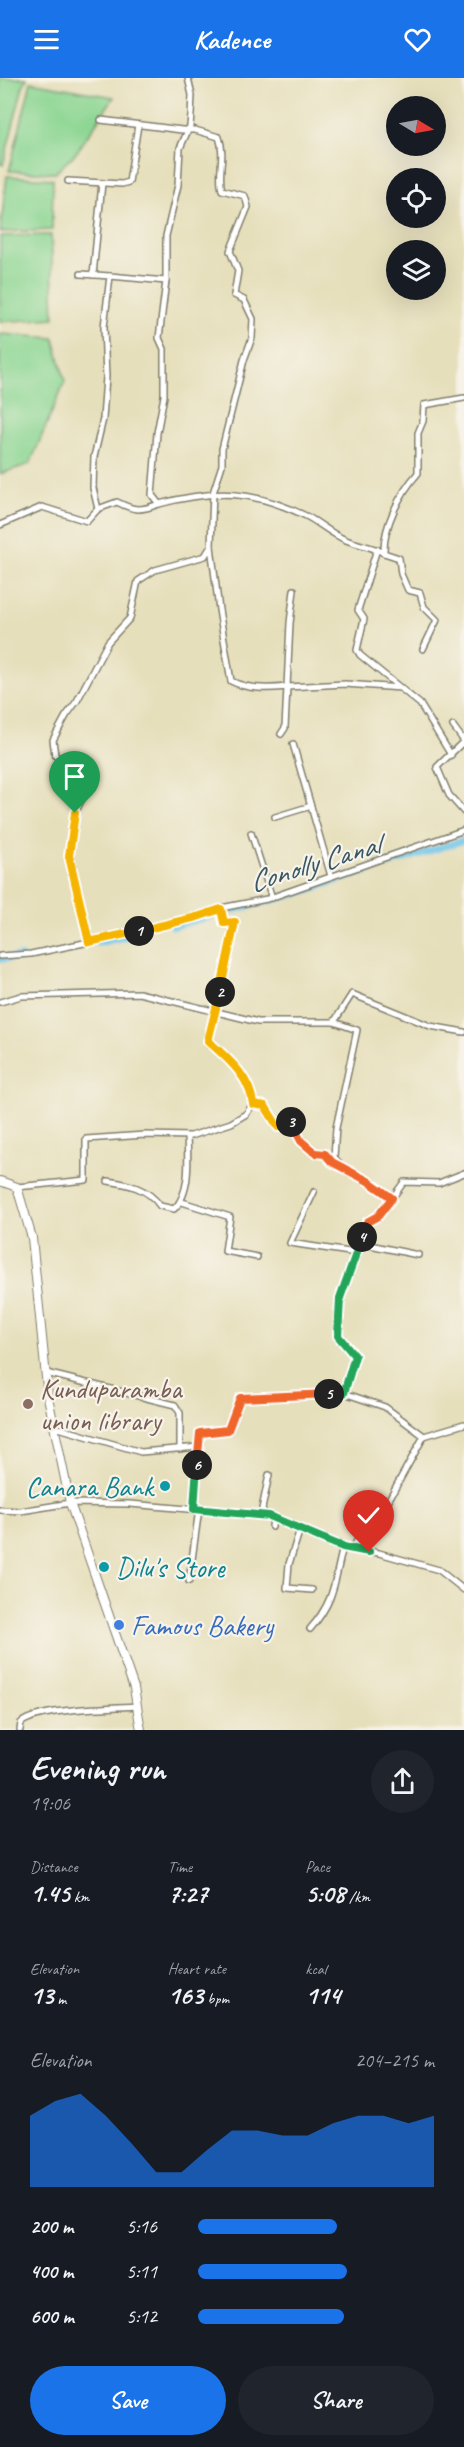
<!DOCTYPE html>
<html lang="en">
<head>
<meta charset="utf-8">
<style>
  body { margin:0; font-family:Caveat,sans-serif; background:#20242c; color:#f1f3f6; height:100vh; display:flex; flex-direction:column; font-size:22px; white-space:nowrap }
  * { box-sizing:border-box; margin:0 }
  p { font-size:20px; color:#9ea1a6 }
  .icon { flex:none; width:33px; height:33px; fill:none; stroke:currentColor; stroke-width:2; stroke-linecap:round; stroke-linejoin:round }
  .map { position:relative; height:1652px; overflow:hidden }
  .details { display:flex; flex-direction:column; background:#171b24; flex:1 }
  .details>* { flex:none }
  .needle { width:39px; rotate:100deg }
  .buttons { position:absolute; left:386px; top:18px; display:grid; gap:12px }
  .buttons a { display:grid; place-items:center; width:60px; height:60px; border-radius:50%; background:#171b24; box-shadow:0 6px 24px #0002; font-size:30px }
  .pin { position:absolute; display:grid; place-items:center; width:51px; height:51px; color:#fff; margin:-62px -26px; border-radius:50% 50% 50% 0; rotate:-45deg; box-shadow:0 0 6px #0007 }
  .pin .icon { rotate:45deg }
  .km { position:absolute; width:30px; height:30px; margin:-15px; border-radius:50%; background:#222; color:#fff; font-size:16px; line-height:30px; text-align:center }
  .round { display:grid; place-items:center; flex:none; width:63px; height:63px; border-radius:32px; background:#20242c }
  .head { display:flex; align-items:center; justify-content:space-between; height:102px; padding:0 30px }
  h1 { font-size:33px; font-weight:700; line-height:45px }
  .metrics { display:grid; grid-template-columns:repeat(3,1fr); gap:9px; height:102px; padding:6px 30px }
  .metrics div { display:grid; align-content:center }
  .metrics b { font-size:26px; font-weight:700 }
  .metrics small { font-size:16px; font-weight:400 }
  .metrics p { font-size:16px }
  .chart { height:168px; padding:12px 30px }
  .chart p { display:flex; justify-content:space-between }
  .chart svg { width:100%; height:108px; margin-top:6px; fill:#1a73e8; opacity:.7 }
  .primary-button { display:flex; gap:12px; margin-top:auto; padding:12px 30px }
  .primary-button a { flex:1; height:69px; border-radius:36px; background:#1a73e8; color:#fff; font-size:24px; font-weight:700; line-height:69px; text-align:center }
  .primary-button a+a { background:#20242c; color:#f1f3f6 }
  ul { padding:0 30px; list-style:none; font-size:20px }
  li { display:grid; grid-template-columns:96px 72px 1fr; align-items:center; height:45px }
  li i { height:15px; border-radius:8px; background:#1a73e8 }
  header { display:flex; justify-content:space-between; align-items:center; height:78px; padding:0 30px; background:#1a73e8; color:#fff; font-size:27px; font-weight:700 }
  .map>svg:first-child { display:block }
  .grass { fill:#8bd692; stroke:#547957; stroke-width:1.5 }
  .lines { fill:none; stroke-linecap:round; stroke-linejoin:round }
  .canal { stroke:#6cc4ea; stroke-width:7 }
  .minor-casing { stroke:#817e6c; stroke-width:8 }
  .secondary-casing { stroke:#817e6c; stroke-width:10 }
  .minor { stroke:#fff; stroke-width:5 }
  .secondary { stroke:#fff; stroke-width:8 }
  .split-1-casing { stroke:#fff; stroke-width:12 }
  .split-2-casing { stroke:#fff; stroke-width:12 }
  .split-3-casing { stroke:#fff; stroke-width:12 }
  .split-4-casing { stroke:#fff; stroke-width:12 }
  .split-5-casing { stroke:#fff; stroke-width:12 }
  .split-6-casing { stroke:#fff; stroke-width:12 }
  .split-7-casing { stroke:#fff; stroke-width:12 }
  .split-8-casing { stroke:#fff; stroke-width:12 }
  .split-1 { stroke:#f5b400; stroke-width:8 }
  .split-2 { stroke:#f5b400; stroke-width:8 }
  .split-3 { stroke:#f5b400; stroke-width:8 }
  .split-4 { stroke:#f0652b; stroke-width:8 }
  .split-5 { stroke:#22a559; stroke-width:8 }
  .split-6 { stroke:#f0652b; stroke-width:8 }
  .split-7 { stroke:#22a559; stroke-width:8 }
  .split-8 { stroke:#22a559; stroke-width:8 }
  .education-dot { fill:#8d6e63; stroke:#f7f3e8; stroke-width:2 }
  .culture-dot { fill:#0f9aa8; stroke:#f7f3e8; stroke-width:2 }
  .shop-dot { fill:#3f7fe0; stroke:#f7f3e8; stroke-width:2 }
  .labels { text-anchor:middle; stroke-width:4.5; stroke-linejoin:round; paint-order:stroke }
  .education-label { font-size:28px; fill:#785e54; stroke:#f7f3e8; text-anchor:start }
  .culture-label { font-size:28px; fill:#0d838f; stroke:#f7f3e8; text-anchor:end }
  .shop-label { font-size:28px; fill:#366cbe; stroke:#f7f3e8; text-anchor:start }
  .water-label { font-size:30px; font-style:italic; fill:#385764; stroke:#f7f3e8 }
</style>
</head>
<body>
<header><svg class="icon" aria-label="menu" viewBox="0 0 24 24"><path d="M4 6h16M4 12h16M4 18h16"/></svg>Kadence<svg class="icon" aria-label="heart" viewBox="0 0 24 24"><path d="M12 20l-8-8c-3-5 5-10 8-4 3-6 11-1 8 4z"/></svg></header>
<div class="map">
<svg width="464" height="1652" viewBox="0 0 464 1652">
  <rect width="100%" height="100%" fill="#f7f3e8"/>
  <filter id="ink" filterUnits="userSpaceOnUse"><feTurbulence type="fractalNoise" baseFrequency=".0167" numOctaves="2"/><feDisplacementMap in="SourceGraphic" scale="12" xChannelSelector="R" yChannelSelector="G"/><feConvolveMatrix kernelMatrix="1 2 1 2 8 2 1 2 1" color-interpolation-filters="sRGB"/></filter>
  <filter id="wash" filterUnits="userSpaceOnUse"><feTurbulence type="fractalNoise" baseFrequency=".008" numOctaves="4" result="noise"/><feDisplacementMap in="SourceGraphic" scale="24" xChannelSelector="R" yChannelSelector="G"/><feGaussianBlur stdDeviation="1.35" result="paint"/><feColorMatrix in="noise" values="0 0 0 0 0 0 0 0 0 0 0 0 0 0 0 0 0 1.4 0 .05"/><feComposite in="paint" operator="in"/></filter>
  <g filter="url(#wash)">
    <rect width="100%" height="100%" fill="#e6dfbb"/>
    <g class="grass">
      <polygon points="0,0 27,0 23,8 3,87 0,86"/>
      <polygon points="31,4 114,19 76,75 55,95 9,93"/>
      <polygon points="7,98 53,101 52,152 0,154"/>
      <polygon points="51,157 54,240 0,244 0,158"/>
      <polygon points="0,256 54,260 65,303 30,386 0,396"/>
    </g>
    <g class="lines">
      <g class="canal">
        <polyline points="173,848 298,815 464,762"/>
        <polyline points="97,865 145,854"/>
        <polyline points="0,881 21,879"/>
      </g>
    </g>
  </g>
  <g filter="url(#ink)">
    <g class="lines">
      <defs>
        <g id="minor">
          <path d="M 188,0 L 192,17 L 191,37 L 190,48 L 180,70 L 178,107 L 166,158 L 166,203 L 159,260 L 164,271 L 164,318 L 157,355 L 152,417 L 159,426 C 215,411 253,412 306,438 C 320,445 331,456 346,462 C 358,467 372,468 384,475 C 383,449 400,415 418,395 L 418,355 L 423,343 L 424,327 L 464,320"/>
          <polyline points="68,103 122,106 129,104 138,47"/>
          <polyline points="81,196 110,198 104,249 106,299 103,341 94,379 93,410 98,431"/>
          <polyline points="93,197 102,105"/>
          <polyline points="110,198 166,203"/>
          <path d="M 0,447 L 42,429 L 87,443 L 98,431 L 117,424 C 135,433 140,433 159,426"/>
          <path d="M 211,468 L 219,532 L 231,603 C 248,612 269,611 287,609 L 285,650 L 281,656"/>
          <polyline points="377,471 358,532 364,541 357,572 360,577 420,626 451,677"/>
          <polyline points="384,475 399,480 401,496 408,512 420,515 424,529 437,542 423,571"/>
          <polyline points="294,512 290,545 287,609 345,606 401,610"/>
          <polyline points="453,648 464,663"/>
          <polyline points="464,663 437,689 449,717 464,734"/>
          <polyline points="293,666 331,798"/>
          <polyline points="275,739 311,728"/>
          <polyline points="251,755 272,820"/>
          <path d="M 221,830 L 224,845 L 235,844 L 208,963 C 227,980 250,998 253,1026 L 265,1028 L 278,1049 L 291,1044 L 301,1063 L 315,1075 L 325,1076 L 332,1084 L 368,1103 L 392,1120"/>
          <path d="M 89,864 L 69,778 L 75,735 L 88,709 C 81,694 67,688 55,677 L 53,662 L 66,638 L 77,623 L 108,564 L 130,540 L 138,503 L 155,492 L 205,478 L 211,468 L 213,415 L 222,387 L 222,371 L 244,282 L 252,260 L 253,241 L 244,222 L 234,217 L 238,193 L 230,173 L 248,129 L 245,118 L 222,112 C 217,95 226,79 219,59 L 195,52 L 182,52 L 101,42"/>
          <polyline points="0,878 31,876 89,864 174,845 221,830 267,821 464,752"/>
          <polyline points="0,924 21,918 139,915 258,944 334,944 352,916 430,948 464,954"/>
          <polyline points="334,944 357,952 336,1050 334,1079 340,1086"/>
          <path d="M 108,1103 C 128,1106 148,1110 160,1128 L 174,1131 C 191,1115 188,1081 187,1059"/>
          <polyline points="17,1109 86,1102 86,1061 145,1057 191,1058 231,1045 246,1036 253,1026"/>
          <polyline points="314,1114 290,1165 356,1175"/>
          <polyline points="182,1124 230,1139 225,1173 257,1179"/>
          <polyline points="360,1165 418,1177"/>
          <polyline points="46,1295 175,1327 180,1335 180,1371"/>
          <polyline points="344,1315 385,1329 424,1358"/>
          <polyline points="55,1349 141,1374 199,1369"/>
          <polyline points="193,1431 200,1355 229,1352 240,1320 344,1315 355,1278 338,1259 340,1220 367,1144 379,1138 404,1104 439,1105 464,1095"/>
          <polyline points="0,1432 21,1433 70,1425 130,1426 269,1438 343,1469 379,1475 439,1492 464,1512"/>
          <polyline points="266,1438 262,1431 269,1397"/>
          <polyline points="272,1449 273,1440"/>
          <polyline points="300,1451 289,1486 287,1510 312,1512"/>
          <polyline points="352,1471 363,1453 382,1434 424,1358 464,1346"/>
          <polyline points="189,1503 199,1431"/>
          <path d="M 310,1551 C 335,1523 334,1504 343,1469"/>
          <path d="M 20,1652 L 21,1645 C 39,1630 111,1630 137,1628"/>
        </g>
        <polyline id="secondary" points="0,1103 17,1109 32,1160 48,1319 70,1425 134,1610 141,1652"/>
      </defs>
      <use href="#minor" class="minor-casing"/>
      <use href="#secondary" class="secondary-casing"/>
      <use href="#minor" class="minor"/>
      <use href="#secondary" class="secondary"/>
    </g>
  </g>
  <g class="lines" filter="url(#ink)">
    <defs>
      <polyline id="split-1" points="75,735 69,778 89,864 139,853"/>
      <polyline id="split-2" points="139,853 197,839 221,831 224,845 235,844 220,914"/>
      <path id="split-3" d="M 220,914 L 208,963 C 227,980 250,998 253,1026 L 265,1028 L 278,1049 L 291,1044"/>
      <polyline id="split-4" points="291,1044 301,1063 315,1075 325,1076 332,1084 368,1103 392,1120 378,1138 367,1144 362,1159"/>
      <polyline id="split-5" points="329,1316 344,1315 355,1278 338,1258 340,1220 362,1159"/>
      <polyline id="split-6" points="197,1387 200,1355 228,1352 240,1320 329,1316"/>
      <polyline id="split-7" points="197,1387 194,1431 269,1438 326,1462"/>
      <polyline id="split-8" points="326,1462 343,1469 369,1474"/>
    </defs>
    <use href="#split-1" class="split-1-casing"/>
    <use href="#split-2" class="split-2-casing"/>
    <use href="#split-3" class="split-3-casing"/>
    <use href="#split-4" class="split-4-casing"/>
    <use href="#split-5" class="split-5-casing"/>
    <use href="#split-6" class="split-6-casing"/>
    <use href="#split-7" class="split-7-casing"/>
    <use href="#split-8" class="split-8-casing"/>
    <use href="#split-1" class="split-1"/>
    <use href="#split-2" class="split-2"/>
    <use href="#split-3" class="split-3"/>
    <use href="#split-4" class="split-4"/>
    <use href="#split-5" class="split-5"/>
    <use href="#split-6" class="split-6"/>
    <use href="#split-7" class="split-7"/>
    <use href="#split-8" class="split-8"/>
  </g>
  <circle class="education-dot" cx="28" cy="1326" r="6"/>
  <g class="culture-dot">
    <circle cx="165" cy="1408" r="6"/>
    <circle cx="104" cy="1489" r="6"/>
  </g>
  <circle class="shop-dot" cx="119" cy="1547" r="6"/>
  <g class="labels">
    <g class="education-label">
      <text x="40" y="1320">Kunduparamba<tspan x="40" dy="32">union library</tspan></text>
    </g>
    <g class="culture-label">
      <text x="153" y="1418">Canara Bank</text>
      <text x="116" y="1499" text-anchor="start">Dilu's Store</text>
    </g>
    <g class="shop-label">
      <text x="131" y="1557">Famous Bakery</text>
    </g>
    <g class="water-label">
      <text transform="translate(314 785) rotate(-17)" y="10">Conolly Canal</text>
    </g>
  </g>
</svg>
<div class="buttons">
<a><svg class="needle" viewBox="-14 -14 28 28"><path d="M0-13l5 13h-10z" fill="#e53935"/><path d="M0 13l5-13h-10z" fill="#9ea1a6"/></svg></a>
<a><svg class="icon" aria-label="locate" viewBox="0 0 24 24"><circle cx="12" cy="12" r="6"/><path d="M12 2v4M12 18v4M2 12h4M18 12h4"/></svg></a>
<a><svg class="icon" aria-label="layers" viewBox="0 0 24 24"><path d="M12 4l9 5-9 5-9-5zM3 14l9 5 9-5"/></svg></a>
</div>
<div class="pin" style="left:75px;top:735px;background:#1e9e55"><svg class="icon" aria-label="arrive" viewBox="0 0 24 24"><path d="M6 21V4h12l-3 4 3 4H6"/></svg></div>
<div class="pin" style="left:369px;top:1474px;background:#d93025"><svg class="icon" aria-label="check" viewBox="0 0 24 24"><path d="M5 12l5 5 9-10"/></svg></div>
<b class="km" style="left:139px;top:853px">1</b>
<b class="km" style="left:220px;top:914px">2</b>
<b class="km" style="left:291px;top:1044px">3</b>
<b class="km" style="left:362px;top:1159px">4</b>
<b class="km" style="left:329px;top:1316px">5</b>
<b class="km" style="left:197px;top:1387px">6</b>
</div>
<section class="details">
<div class="head"><div><h1>Evening run</h1><p>19:06</p></div><a class="round"><svg class="icon" aria-label="share" viewBox="0 0 24 24"><path d="M12 15V3M7 8l5-5 5 5M5 13v7h14v-7"/></svg></a></div>
<div class="metrics">
<div><p>Distance</p><b>1.45<small> km</small></b></div>
<div><p>Time</p><b>7:27</b></div>
<div><p>Pace</p><b>5:08<small> /km</small></b></div>
</div>
<div class="metrics">
<div><p>Elevation</p><b>13<small> m</small></b></div>
<div><p>Heart rate</p><b>163<small> bpm</small></b></div>
<div><p>kcal</p><b>114</b></div>
</div>
<div class="chart"><p><span>Elevation</span>204–215 m</p>
<svg viewBox="0 0 160 44" preserveAspectRatio="none"><path d="M0 44V15L10 9L20 6L30 15L40 26L50 38L60 38L70 29L80 21L90 21L100 23L110 23L120 18L130 15L140 15L150 18L160 15V44z"/></svg>
</div>
<ul>
<li><b>200 m</b>5:16<i style="width:59%"></i></li>
<li><b>400 m</b>5:11<i style="width:63%"></i></li>
<li><b>600 m</b>5:12<i style="width:62%"></i></li>
</ul>
<div class="primary-button"><a>Save</a><a>Share</a></div>
</section>
</body>
</html>
